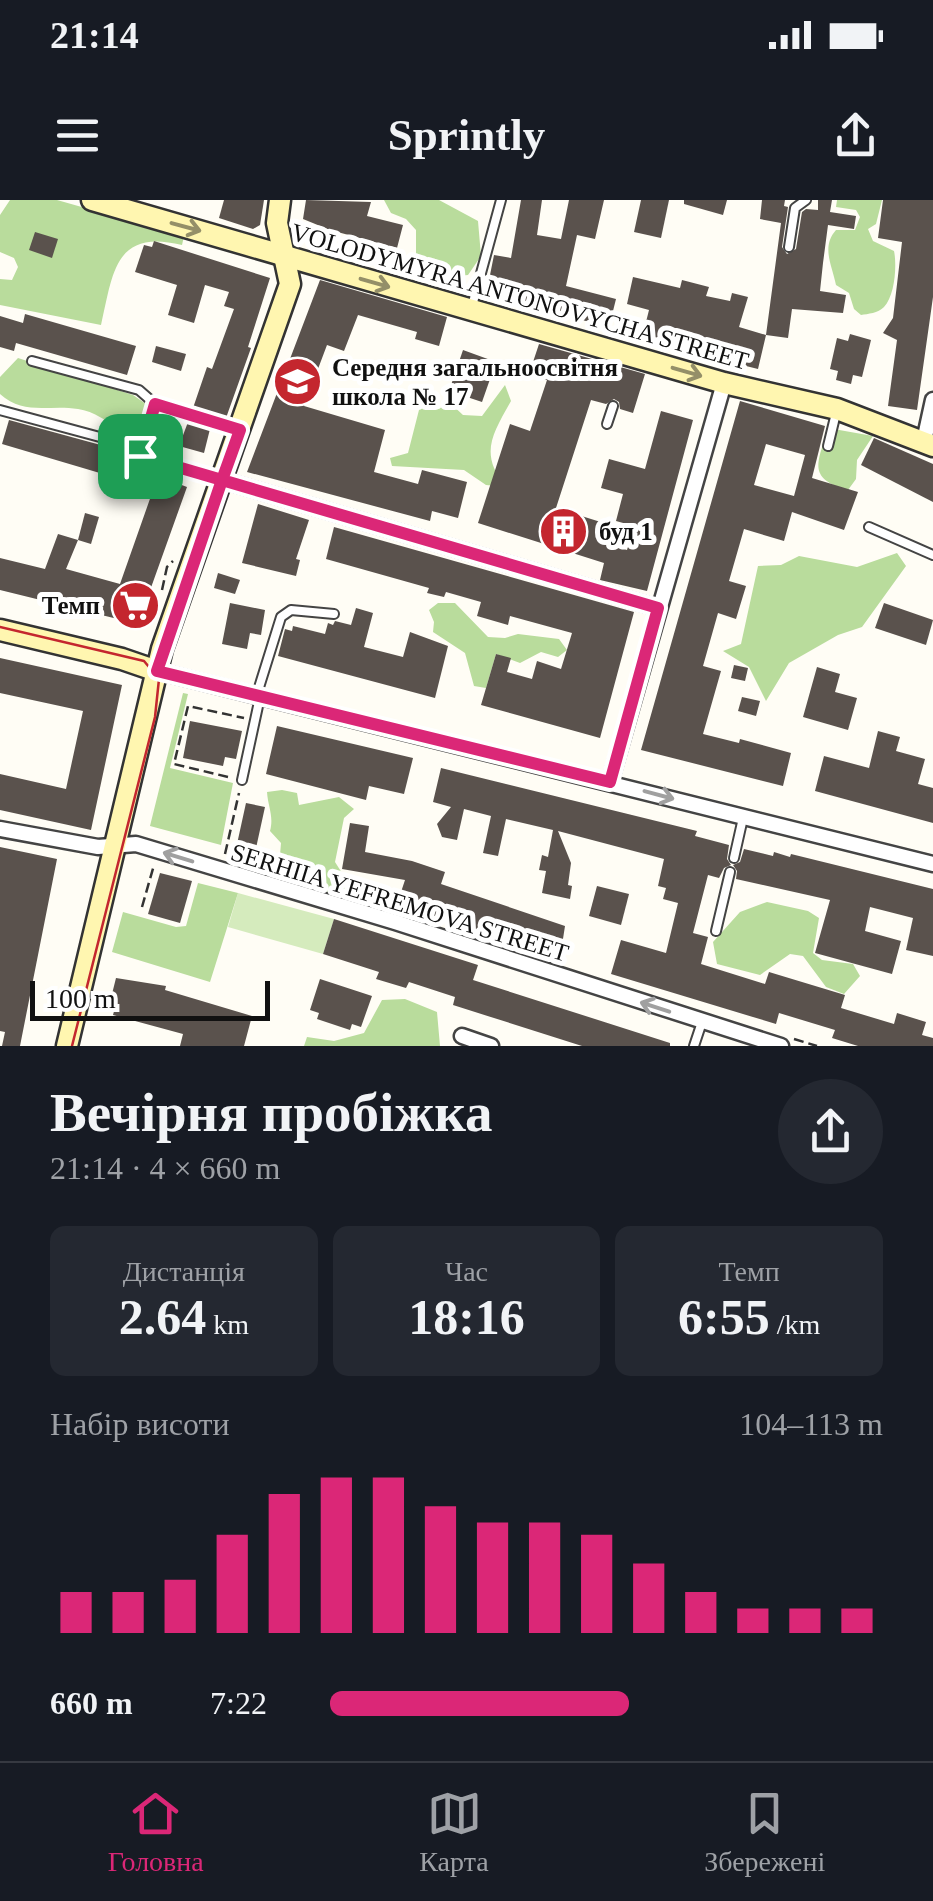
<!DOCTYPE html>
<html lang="uk">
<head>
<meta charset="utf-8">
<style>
  body { margin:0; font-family:Georgia,serif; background:#242831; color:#f1f3f6; height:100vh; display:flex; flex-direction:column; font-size:38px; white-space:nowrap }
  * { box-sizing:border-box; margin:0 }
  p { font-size:32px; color:#9ea1a6 }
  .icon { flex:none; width:55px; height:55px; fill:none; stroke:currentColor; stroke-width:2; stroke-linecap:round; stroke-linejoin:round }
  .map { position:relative; height:846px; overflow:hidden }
  .drawer { display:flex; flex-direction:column; background:#171b24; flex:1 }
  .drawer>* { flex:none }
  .scale { position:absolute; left:30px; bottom:25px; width:240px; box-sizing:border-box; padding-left:10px; border:5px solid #111; border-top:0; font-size:28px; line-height:35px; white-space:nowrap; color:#111; -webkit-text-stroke:8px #fff; paint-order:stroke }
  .pin { position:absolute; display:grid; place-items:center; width:85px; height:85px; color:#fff; margin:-42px; border-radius:20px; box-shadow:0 5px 15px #0006 }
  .round { display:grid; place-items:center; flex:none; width:105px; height:105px; border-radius:52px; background:#242831 }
  .headline { display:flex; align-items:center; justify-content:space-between; height:170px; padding:0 50px }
  h1 { font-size:55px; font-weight:800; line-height:75px }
  .figures { display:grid; grid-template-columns:repeat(3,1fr); gap:15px; height:170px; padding:10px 50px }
  .figures div { display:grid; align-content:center; border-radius:15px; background:#242831; text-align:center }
  .figures b { font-size:50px; font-weight:800 }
  .figures small { font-size:28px; font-weight:400 }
  .figures p { font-size:28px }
  .chart { height:280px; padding:20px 50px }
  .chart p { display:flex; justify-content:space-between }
  .chart svg { width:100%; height:180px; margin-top:10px; stroke:#db2777; stroke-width:6 }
  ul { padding:0 50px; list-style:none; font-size:32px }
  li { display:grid; grid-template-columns:160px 120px 1fr; align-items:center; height:75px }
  li i { height:25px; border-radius:12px; background:#db2777 }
  .status { display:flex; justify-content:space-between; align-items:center; height:70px; padding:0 50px; background:#171b24; direction:ltr }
  .status svg { height:28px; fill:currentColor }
  header { display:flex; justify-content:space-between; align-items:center; height:130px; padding:0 50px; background:#171b24; font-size:45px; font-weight:800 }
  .dock { display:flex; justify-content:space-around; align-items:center; height:140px; border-top:2px solid #363941; background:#171b24; font-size:28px; color:#9ea1a6 }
  .dock a { display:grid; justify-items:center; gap:5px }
  .dock .on { color:#db2777 }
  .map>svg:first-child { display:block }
  .green { fill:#d5ebbd }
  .forest { fill:#b9dc9c }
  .building { fill:#5a524d; fill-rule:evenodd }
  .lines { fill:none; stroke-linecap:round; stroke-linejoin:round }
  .lane-casing { stroke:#444; stroke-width:12 }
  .street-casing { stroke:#444; stroke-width:19 }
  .secondary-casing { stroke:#333; stroke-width:25 }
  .path { stroke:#333; stroke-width:2.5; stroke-dasharray:10 5; stroke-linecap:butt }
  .lane { stroke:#fff; stroke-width:8 }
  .street { stroke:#fff; stroke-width:14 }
  .secondary { stroke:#fff6b0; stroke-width:20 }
  .tram { stroke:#c4262e; stroke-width:2.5 }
  .oneway { stroke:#948f68 }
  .oneway2 { stroke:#a0a0a0 }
  .route-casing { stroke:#fff; stroke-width:20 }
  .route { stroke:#db2777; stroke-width:12 }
  .labels { text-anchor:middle; stroke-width:10; stroke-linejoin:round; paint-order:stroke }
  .street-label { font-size:25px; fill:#111; stroke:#fff }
  .poi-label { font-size:25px; font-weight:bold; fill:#111; stroke:#fff; text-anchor:start }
</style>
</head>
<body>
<div class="status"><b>21:14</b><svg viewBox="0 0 49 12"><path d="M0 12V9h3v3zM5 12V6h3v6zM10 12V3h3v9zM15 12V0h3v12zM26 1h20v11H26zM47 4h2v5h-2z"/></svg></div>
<header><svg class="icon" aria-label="menu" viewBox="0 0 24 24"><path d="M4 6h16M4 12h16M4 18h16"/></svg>Sprintly<svg class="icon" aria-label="share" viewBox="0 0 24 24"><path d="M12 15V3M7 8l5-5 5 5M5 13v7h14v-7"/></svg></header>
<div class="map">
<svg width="933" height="846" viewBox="0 0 933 846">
  <rect width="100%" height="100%" fill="#fffdf5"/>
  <polygon class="green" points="238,693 334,719 323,754 228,727"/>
  <g class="forest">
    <path d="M 10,0 L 57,0 L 184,36 L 182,45 C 114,28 113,74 101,125 L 0,105 L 0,79 L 12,80 L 18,67 L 14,58 L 0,52 L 0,15 Z"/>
    <polygon points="384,0 439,0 478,21 481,56 468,75 449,77 416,67 416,30 406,19 391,13"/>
    <path d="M 837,0 L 882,0 L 876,24 L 868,29 L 873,41 L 894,51 C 897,65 895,96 884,107 C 878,113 868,114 861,115 L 854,109 L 849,93 L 836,85 C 832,65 821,47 836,30 L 855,30 L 860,17 L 856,10 L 836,7 Z"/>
    <path d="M 18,158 L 133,195 L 146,204 C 143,221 138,225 122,231 C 108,222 94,211 78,209 C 50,204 24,216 0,194 L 0,177 Z"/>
    <path d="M 505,185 L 511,201 C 492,235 479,254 506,287 L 486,285 L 464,270 L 392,266 L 390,258 L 408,253 L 420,206 L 439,209 L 449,202 L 463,215 L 482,216 Z"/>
    <path d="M 828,228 L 873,236 L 857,260 L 856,279 L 848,290 C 805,278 819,261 828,228 Z"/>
    <polygon points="897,353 906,366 862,427 838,435 789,463 766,501 749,467 723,451 741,444 758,366 781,365 799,356 857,367"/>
    <polygon points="438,403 455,403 488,437 505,438 518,434 559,439 567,450 558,457 541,452 520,463 496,454 486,488 474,486 465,453 433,432 434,422 429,410"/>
    <polygon points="183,493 188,494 170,568 233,583 221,645 150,626"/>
    <path d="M 282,590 L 297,593 L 299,605 L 339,597 L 354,609 L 344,618 L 335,662 L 342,673 L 356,677 L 354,690 L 344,699 L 253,673 L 254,660 L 280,655 L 281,643 L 270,631 C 274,616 268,607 267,592 Z"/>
    <polygon points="198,683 238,693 210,782 112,752 123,712 176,727 186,726"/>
    <polygon points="767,702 808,711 819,718 813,753 822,760 853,764 860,776 844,794 826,787 803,756 790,754 760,775 717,764 713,742 740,712"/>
    <polygon points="405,799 437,812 440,846 304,846 307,837 334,841 364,833 382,800"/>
  </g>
  <g class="building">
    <polygon points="224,0 264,0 260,25 253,29 219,18"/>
    <polygon points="306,0 371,2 367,16 403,25 397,48 330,30 303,19"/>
    <polygon points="521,0 542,0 537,35 561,39 569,0 604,0 595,39 577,35 566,86 616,99 609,127 486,95 494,55 511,58"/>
    <polygon points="641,0 669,0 661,38 634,32"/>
    <polygon points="684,0 727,0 723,15 684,4"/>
    <polygon points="762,0 785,0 784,6 788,7 782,47 787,54 796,49 802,12 806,9 818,10 818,0 832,0 830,12 856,16 854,29 828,25 823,63 820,91 846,95 843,113 792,109 788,138 766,135 781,23 760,19"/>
    <polygon points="883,0 933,0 933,97 917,210 888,206 897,140 883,133 893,118 902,42 878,38"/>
    <polygon points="35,32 58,39 52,58 29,50"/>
    <polygon points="154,41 270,78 248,147 251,148 226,218 193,208 207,167 212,169 234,109 224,106 229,92 205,85 194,123 168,115 177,85 135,72 144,45 152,47"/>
    <polygon points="633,77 680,88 682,80 709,87 706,96 730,101 732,93 748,97 739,127 766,135 758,169 730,162 734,149 683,135 681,144 643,134 649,110 627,104"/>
    <polygon points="320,80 447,117 439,146 415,139 417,132 358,115 344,151 327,145 304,206 385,230 374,272 418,284 422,270 467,282 458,318 432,311 430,321 247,272"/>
    <polygon points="25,114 136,146 127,175 16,143 14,151 0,147 0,116 23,123"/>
    <polygon points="850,134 871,140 862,177 853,175 851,184 836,180 838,171 830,169 837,138 848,141"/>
    <polygon points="539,144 645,174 633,213 620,209 619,202 614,199 606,204 591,200 556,308 607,324 602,343 627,350 634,326 616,321 623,294 601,288 609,259 645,269 661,211 693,220 647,391 600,380 604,363 478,323 510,224 530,231 547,180 529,174"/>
    <polygon points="156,146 186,154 181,171 152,162"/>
    <polygon points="463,150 496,162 482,202 449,191"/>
    <path d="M 740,201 L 825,226 L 812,278 L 858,292 L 844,330 L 792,312 L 784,341 L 744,329 L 729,381 L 746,386 L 736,419 L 718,413 L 703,466 L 721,471 L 703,534 L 739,543 L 740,539 L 791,553 L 783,586 L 641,550 ZM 766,244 L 805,255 L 794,296 L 754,285 Z"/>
    <polygon points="9,220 119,250 127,256 120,279 2,244"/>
    <polygon points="188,222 210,229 204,253 179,246"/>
    <polygon points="874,238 933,264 933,302 861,265"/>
    <polygon points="158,276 187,287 138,424 0,390 0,358 45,369 58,334 78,340 66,369 120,384"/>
    <polygon points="258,304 309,320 296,359 300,360 296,376 242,363"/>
    <polygon points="85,313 99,317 91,344 78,340"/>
    <polygon points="334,327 634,412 600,538 481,505 496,454 511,458 507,472 532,479 537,461 561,469 572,433 510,416 508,425 477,416 481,402 446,392 444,397 427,393 429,388 326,359"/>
    <polygon points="218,373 240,380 235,394 214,388"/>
    <polygon points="230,403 265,410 261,435 250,433 247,449 222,444"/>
    <polygon points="884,403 933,420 926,445 875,428"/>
    <polygon points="356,408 373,413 364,447 403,457 410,432 448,446 435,498 278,456 285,429 292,431 293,426 325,434 328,423 333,425 335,421 351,425"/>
    <polygon points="0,458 122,485 91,630 0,610 0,574 66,589 83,511 0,493"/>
    <polygon points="734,465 748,468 745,481 731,478"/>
    <polygon points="817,467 840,474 835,492 857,498 848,530 803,517"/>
    <polygon points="742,497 760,501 756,516 738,511"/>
    <polygon points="190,521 242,531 236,559 225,557 223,566 183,558"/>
    <polygon points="277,526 413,558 404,594 369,586 366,600 266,574"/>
    <polygon points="878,531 900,537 896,551 925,559 918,584 933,588 933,623 815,591 824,556 869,568"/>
    <polygon points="441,568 697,631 695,636 729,645 727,659 731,665 724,668 719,678 708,675 693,733 708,737 701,764 765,784 769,772 845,795 841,808 894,824 897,813 926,822 922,835 933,838 933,846 858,846 832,838 835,830 779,813 776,824 611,774 621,740 666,753 678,703 663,699 666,688 658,686 664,659 558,631 571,663 568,685 572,686 570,699 542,693 546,671 539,670 542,655 548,657 553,630 506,619 498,656 483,653 491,616 464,609 457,640 442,637 437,624 451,607 433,602"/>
    <polygon points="246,603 265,607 256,648 237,644"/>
    <polygon points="350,623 369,626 365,652 412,661 445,672 441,684 565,726 560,758 397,704 405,680 342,669"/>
    <polygon points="0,647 57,659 20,846 2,846 5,832 0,831"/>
    <polygon points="744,649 773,656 774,652 790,657 791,654 933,689 933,756 906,750 913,718 870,707 865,731 901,741 892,774 815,753 830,700 736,679 737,671 733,665 740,662"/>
    <polygon points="160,673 192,681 180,723 148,714"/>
    <polygon points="597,686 629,694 621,725 589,716"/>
    <polygon points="334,719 478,765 473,780 670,843 670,846 582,846 453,805 455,797 409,782 406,788 376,779 379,772 323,754"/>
    <polygon points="116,778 166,786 165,790 252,816 244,846 180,846 183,834 113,815 117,800 111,798"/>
    <polygon points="320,779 372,796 361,827 352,824 350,830 317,819 319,813 310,810"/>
  </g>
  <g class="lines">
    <defs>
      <g id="lane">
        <polyline points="789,47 795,8 806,0"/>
        <polyline points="472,106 501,0"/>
        <polyline points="32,161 139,190 155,204 236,229"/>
        <polyline points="0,210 122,243 140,256 218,279"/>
        <polyline points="607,224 613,206"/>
        <polyline points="828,246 837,209"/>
        <polyline points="869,327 933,355"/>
        <polyline points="256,497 281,417 291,410 334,414"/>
        <polyline points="242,580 260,497"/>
        <polyline points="734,658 743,618"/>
        <polyline points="716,731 730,672"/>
        <polyline points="694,846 702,822"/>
      </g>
      <g id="street">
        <polyline points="924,241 933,200"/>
        <polyline points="222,280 658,408"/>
        <polyline points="157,471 933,664"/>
        <polyline points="610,582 724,183"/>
        <polyline points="0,629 98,647 136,644 395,722 781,846"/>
        <polyline points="462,836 491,846"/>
      </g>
      <g id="secondary">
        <polyline points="92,0 724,183 837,209 933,246"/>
        <polyline points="0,430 122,459 157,471"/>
        <polyline points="67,846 162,449 290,84 277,23 280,0"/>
      </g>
    </defs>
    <use href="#lane" class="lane-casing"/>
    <use href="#street" class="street-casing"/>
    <use href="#secondary" class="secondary-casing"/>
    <g class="path">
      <polyline points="143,245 152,215"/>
      <polyline points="162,390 167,367 173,361"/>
      <polyline points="228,577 174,564 188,506 244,518"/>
      <polyline points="225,654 239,593"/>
      <polyline points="142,707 154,665"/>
      <polyline points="794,839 817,846"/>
    </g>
    <use href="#lane" class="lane"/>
    <use href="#street" class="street"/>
    <use href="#secondary" class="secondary"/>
    <polyline class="tram" points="0,427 144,461 159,479 155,517 72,846"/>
  </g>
  <defs><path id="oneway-shaft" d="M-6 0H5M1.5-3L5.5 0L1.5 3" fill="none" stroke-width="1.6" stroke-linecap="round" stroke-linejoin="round" transform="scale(2.5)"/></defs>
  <g class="oneway">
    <use href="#oneway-shaft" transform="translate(186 27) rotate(15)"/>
    <use href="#oneway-shaft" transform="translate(375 83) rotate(16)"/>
    <use href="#oneway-shaft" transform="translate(687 172) rotate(16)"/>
  </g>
  <g class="oneway2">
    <use href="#oneway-shaft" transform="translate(659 595) rotate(15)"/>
    <use href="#oneway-shaft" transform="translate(178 657) rotate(-163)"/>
    <use href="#oneway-shaft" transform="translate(655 807) rotate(-162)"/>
  </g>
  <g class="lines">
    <defs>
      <polyline id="route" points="140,256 222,280 157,471 610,582 658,408 222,280 240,230 155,204 140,256"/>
    </defs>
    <use href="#route" class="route-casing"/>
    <use href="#route" class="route"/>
  </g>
  <defs>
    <symbol id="school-disc" viewBox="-11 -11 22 22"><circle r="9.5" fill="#c4262e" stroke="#fff"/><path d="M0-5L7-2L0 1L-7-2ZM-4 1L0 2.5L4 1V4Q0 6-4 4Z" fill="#fff"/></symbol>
    <symbol id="building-disc" viewBox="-11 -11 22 22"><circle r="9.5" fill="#c4262e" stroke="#fff"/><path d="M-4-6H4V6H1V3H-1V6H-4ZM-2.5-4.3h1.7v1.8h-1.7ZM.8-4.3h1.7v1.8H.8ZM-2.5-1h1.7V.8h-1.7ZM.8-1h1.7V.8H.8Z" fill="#fff"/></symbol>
    <symbol id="supermarket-disc" viewBox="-11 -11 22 22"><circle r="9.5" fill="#c4262e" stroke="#fff"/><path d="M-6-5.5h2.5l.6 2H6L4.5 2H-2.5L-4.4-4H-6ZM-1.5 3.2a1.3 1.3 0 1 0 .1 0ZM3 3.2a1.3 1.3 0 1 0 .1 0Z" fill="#fff"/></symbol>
  </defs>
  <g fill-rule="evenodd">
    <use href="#school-disc" x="270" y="154" width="55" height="55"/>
    <use href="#building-disc" x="536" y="304" width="55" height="55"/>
    <use href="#supermarket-disc" x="108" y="378" width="55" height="55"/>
  </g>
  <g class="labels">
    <g class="street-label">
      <text transform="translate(520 96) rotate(16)" y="9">VOLODYMYRA ANTONOVYCHA STREET</text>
      <text transform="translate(400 702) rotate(17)" y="9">SERHIIA YEFREMOVA STREET</text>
    </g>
    <g class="poi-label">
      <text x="332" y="176">Середня загальноосвітня<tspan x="332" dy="29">школа № 17</tspan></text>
      <text x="599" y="340">буд 1</text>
      <text x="100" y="414" text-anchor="end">Темп</text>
    </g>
  </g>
</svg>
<div class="scale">100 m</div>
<div class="pin" style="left:140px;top:256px;background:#1e9e55"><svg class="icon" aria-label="arrive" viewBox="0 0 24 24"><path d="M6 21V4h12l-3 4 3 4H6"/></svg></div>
</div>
<section class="drawer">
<div class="headline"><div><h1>Вечірня пробіжка</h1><p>21:14 · 4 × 660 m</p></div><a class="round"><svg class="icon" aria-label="share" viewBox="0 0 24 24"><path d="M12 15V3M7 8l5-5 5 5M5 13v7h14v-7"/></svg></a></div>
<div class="figures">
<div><p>Дистанція</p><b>2.64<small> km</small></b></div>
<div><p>Час</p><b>18:16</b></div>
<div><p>Темп</p><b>6:55<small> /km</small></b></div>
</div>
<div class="chart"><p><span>Набір висоти</span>104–113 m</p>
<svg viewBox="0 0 160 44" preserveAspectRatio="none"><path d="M5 44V34M15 44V34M25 44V31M35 44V20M45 44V10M55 44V6M65 44V6M75 44V13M85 44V17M95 44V17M105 44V20M115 44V27M125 44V34M135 44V38M145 44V38M155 44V38"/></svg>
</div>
<ul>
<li><b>660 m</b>7:22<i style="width:54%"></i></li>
</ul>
</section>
<nav class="dock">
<a class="on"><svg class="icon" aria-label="home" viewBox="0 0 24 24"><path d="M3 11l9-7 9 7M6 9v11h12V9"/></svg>Головна</a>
<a><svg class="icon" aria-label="map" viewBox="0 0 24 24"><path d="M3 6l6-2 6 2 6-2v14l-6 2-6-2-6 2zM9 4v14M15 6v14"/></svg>Карта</a>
<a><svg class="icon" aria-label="saved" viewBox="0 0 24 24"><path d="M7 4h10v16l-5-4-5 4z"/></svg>Збережені</a>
</nav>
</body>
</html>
